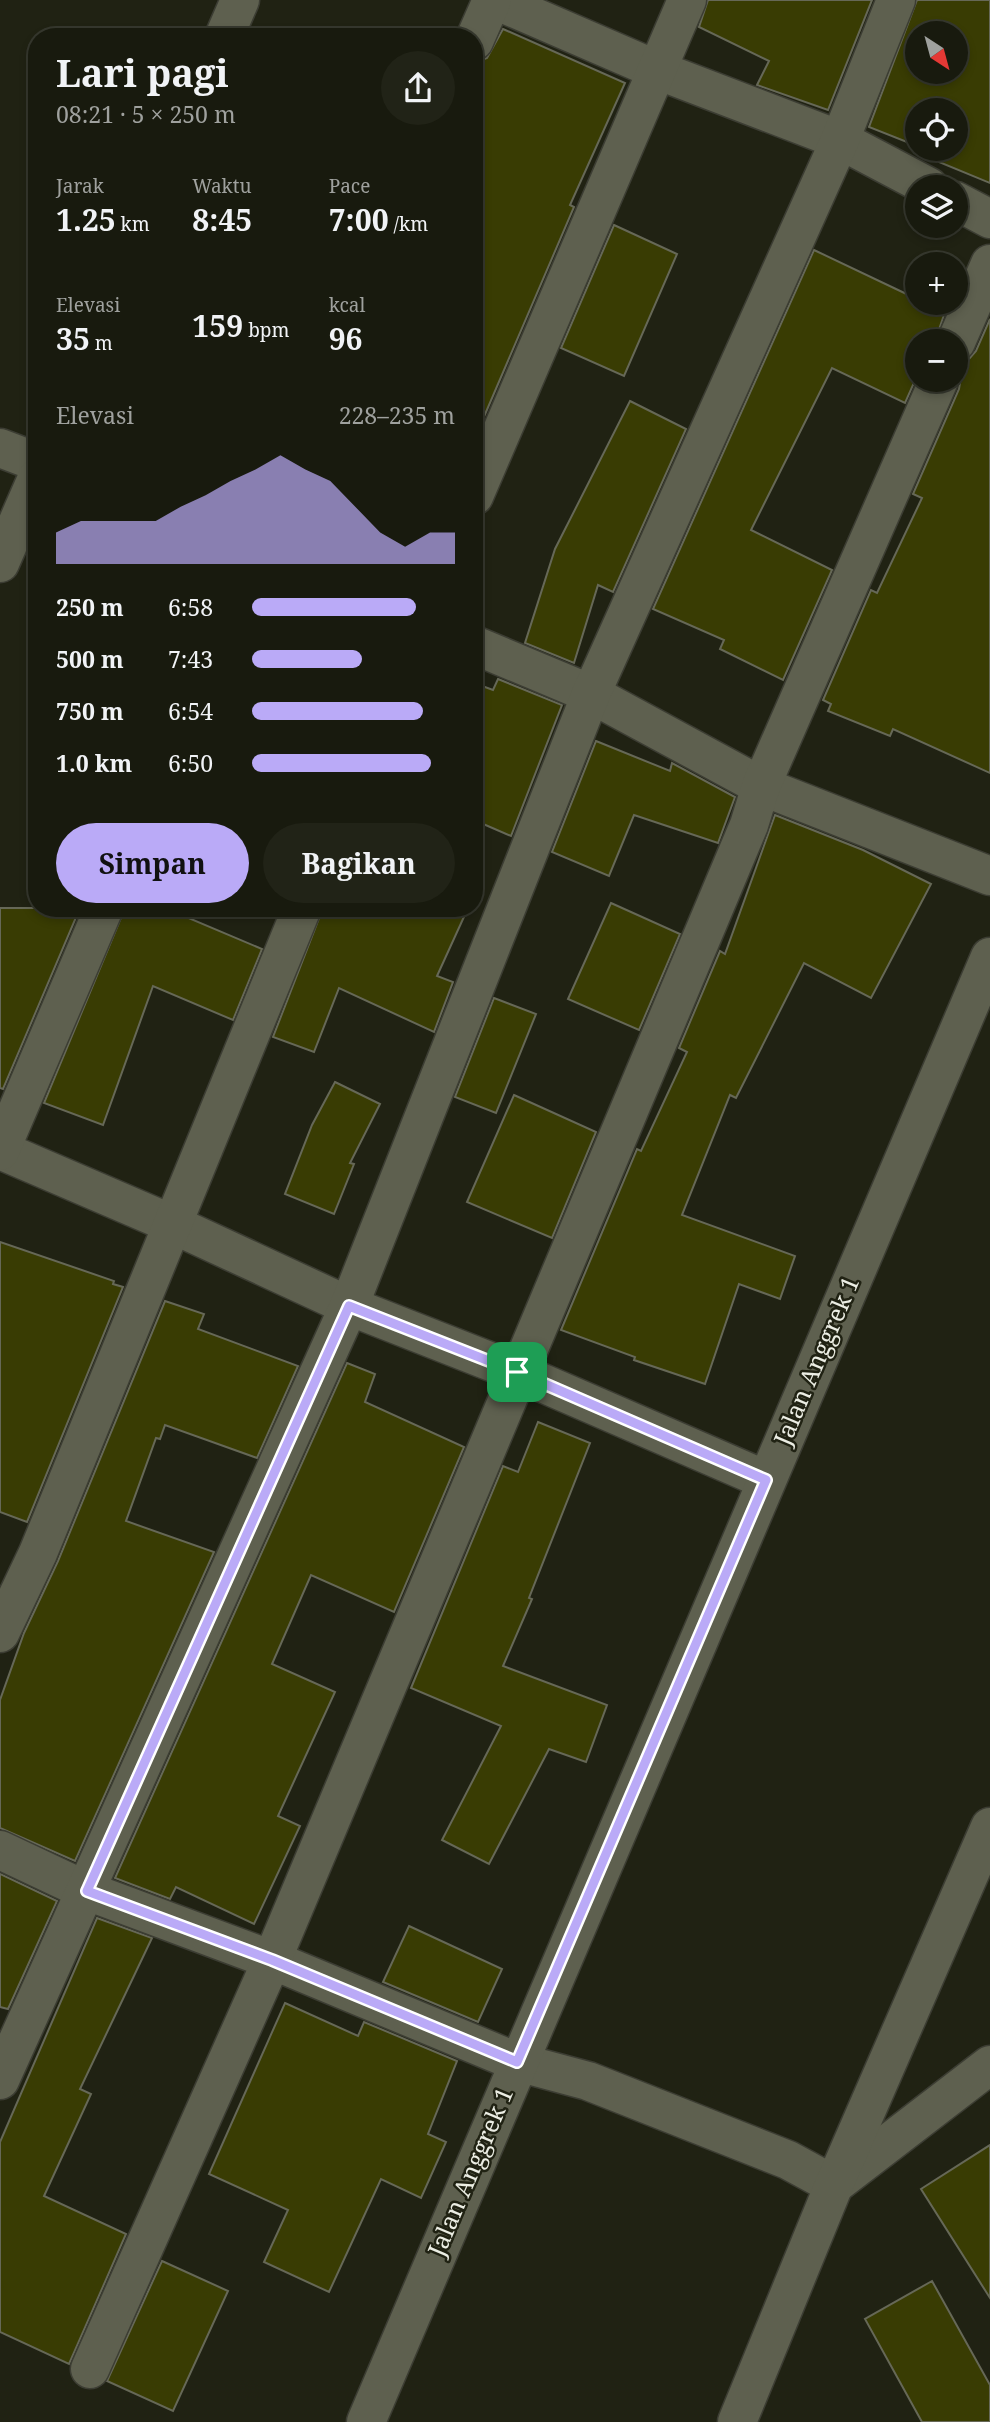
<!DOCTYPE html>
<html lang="id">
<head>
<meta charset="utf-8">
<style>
  body { margin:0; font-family:"Noto Serif",serif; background:#212317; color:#f1f3f6; height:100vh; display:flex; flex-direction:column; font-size:26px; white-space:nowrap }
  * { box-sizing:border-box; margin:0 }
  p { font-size:23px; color:#9fa19e }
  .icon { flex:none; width:38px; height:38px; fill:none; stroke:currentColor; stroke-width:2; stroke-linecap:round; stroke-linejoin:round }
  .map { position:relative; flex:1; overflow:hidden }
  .side { position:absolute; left:28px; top:28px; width:455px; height:889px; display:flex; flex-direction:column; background:#181a0e; border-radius:28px; box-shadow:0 4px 10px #0003,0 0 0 2px #36382e }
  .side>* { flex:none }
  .needle { width:46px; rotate:144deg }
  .buttons { position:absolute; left:905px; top:21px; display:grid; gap:14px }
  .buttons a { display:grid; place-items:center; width:63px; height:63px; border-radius:50%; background:#181a0e; box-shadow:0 4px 10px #0003,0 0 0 2px #36382e; font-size:35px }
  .pin { position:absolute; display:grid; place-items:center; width:60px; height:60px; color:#fff; margin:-30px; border-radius:14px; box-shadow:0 4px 10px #0006 }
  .round { display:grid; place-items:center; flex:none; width:74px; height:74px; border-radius:37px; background:#212317 }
  .summary { display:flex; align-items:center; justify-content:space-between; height:119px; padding:0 28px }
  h1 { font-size:38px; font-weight:700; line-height:52px }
  .stats { display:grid; grid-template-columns:repeat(3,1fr); gap:10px; height:119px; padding:7px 28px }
  .stats div { display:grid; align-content:center }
  .stats b { font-size:30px; font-weight:700 }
  .stats small { font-size:19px; font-weight:400 }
  .stats p { font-size:19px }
  .chart { height:196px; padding:14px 28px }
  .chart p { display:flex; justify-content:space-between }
  .chart svg { width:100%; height:126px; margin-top:7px; fill:#baaaf7; opacity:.7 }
  .action { display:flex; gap:14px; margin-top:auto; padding:14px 28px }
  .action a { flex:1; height:80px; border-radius:42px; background:#baaaf7; color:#111; font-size:28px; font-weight:700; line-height:80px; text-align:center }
  .action a+a { background:#212317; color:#f1f3f6 }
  ul { padding:0 28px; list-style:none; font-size:23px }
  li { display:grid; grid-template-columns:112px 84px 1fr; align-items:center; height:52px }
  li i { height:18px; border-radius:9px; background:#baaaf7 }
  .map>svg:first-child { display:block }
  .building { fill:#393c03; stroke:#666857; stroke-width:2; fill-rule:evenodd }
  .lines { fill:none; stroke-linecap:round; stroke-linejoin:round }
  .minor-casing { stroke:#3c3d33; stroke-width:41 }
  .minor { stroke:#5e604f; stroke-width:38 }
  .route-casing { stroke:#fff; stroke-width:14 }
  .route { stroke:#baaaf7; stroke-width:9 }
  .labels { text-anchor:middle; stroke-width:5; stroke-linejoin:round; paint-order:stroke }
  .street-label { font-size:24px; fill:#eceee4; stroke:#202213 }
</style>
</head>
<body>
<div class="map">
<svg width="990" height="2422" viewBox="0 0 990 2422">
  <rect width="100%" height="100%" fill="#202213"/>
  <g class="building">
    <polygon points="708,0 872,0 828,110 757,85 769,61 699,27"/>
    <path d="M 917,0 L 990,0 L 990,183 L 939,162 L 942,156 L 924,149 L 956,149 L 956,110 L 917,110 L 917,146 L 869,127 ZM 917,33 L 956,33 L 956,72 L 917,72 Z"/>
    <polygon points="503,29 625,83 570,205 574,207 474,440 474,63 487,58"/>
    <polygon points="614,225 677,254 624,376 561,348"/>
    <polygon points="814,250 917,299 917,303 925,303 945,312 935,341 917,341 917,376 905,403 832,368 751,530 832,570 783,680 720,649 724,640 653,609"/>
    <polygon points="990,319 990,773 893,729 890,736 828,711 831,704 823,700 871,590 877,593 922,498 913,494 959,389 961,377 956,363 968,360 976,351"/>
    <polygon points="630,401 686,429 613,592 598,585 574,663 525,643 555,549"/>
    <polygon points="498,679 562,705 511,836 474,820 474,683 493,690"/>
    <polygon points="596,741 670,771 672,763 735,797 718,843 634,815 609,876 552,852"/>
    <polygon points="775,815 863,850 931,884 871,998 804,963 736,1098 730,1095 682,1215 795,1256 780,1299 739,1284 705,1384 634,1360 635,1357 561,1330 637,1149 641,1151 687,1052 679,1048 720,951 725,954"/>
    <polygon points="611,903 680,934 639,1030 568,999"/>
    <polygon points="0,908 80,908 3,1089 0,1088"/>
    <polygon points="125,908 165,908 262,949 233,1020 153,986 103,1125 44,1103"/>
    <polygon points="323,908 468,908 437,976 453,982 434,1032 339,988 314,1052 273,1037"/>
    <polygon points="494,998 536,1014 496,1113 455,1097"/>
    <polygon points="335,1082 380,1104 350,1163 354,1164 334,1214 285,1194 312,1125"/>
    <polygon points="514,1095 596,1132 552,1238 467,1202"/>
    <polygon points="0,1242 114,1281 113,1284 123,1287 27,1522 0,1512"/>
    <polygon points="165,1301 204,1314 198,1329 298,1366 257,1458 165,1425 160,1439 156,1438 126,1521 214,1552 75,1861 0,1828 0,1700 24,1633 58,1561"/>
    <polygon points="347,1363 375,1374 365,1402 464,1447 394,1612 311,1575 272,1664 335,1692 278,1816 300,1826 254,1924 176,1887 170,1899 115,1878"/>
    <polygon points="538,1422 590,1443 529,1598 532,1599 503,1666 607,1705 586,1762 549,1749 489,1864 442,1840 501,1726 411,1688 503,1466 518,1472"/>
    <polygon points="0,1874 57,1901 8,2009 0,2007"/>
    <polygon points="97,1918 152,1938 80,2089 91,2094 44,2196 126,2234 69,2364 0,2332 0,2142"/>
    <polygon points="409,1926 502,1969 478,2022 383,1982"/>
    <polygon points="285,2003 358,2036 364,2022 457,2061 428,2134 446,2142 421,2198 381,2179 329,2292 264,2262 288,2210 209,2174"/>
    <polygon points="990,2145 990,2298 921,2189"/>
    <polygon points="162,2261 228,2291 173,2411 107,2381"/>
    <polygon points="932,2281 990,2385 990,2422 922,2422 865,2319"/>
  </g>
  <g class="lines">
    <defs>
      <g id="minor">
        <polyline points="495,0 657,70 840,140 929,187"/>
        <polyline points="224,37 240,0"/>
        <polyline points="474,41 492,0"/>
        <polyline points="956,201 990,219"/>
        <polyline points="956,342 990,264"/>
        <polyline points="0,448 37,462"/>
        <polyline points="474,496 687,0"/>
        <polyline points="0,563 37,478"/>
        <polyline points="474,645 591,694 761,786 990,876"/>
        <polyline points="0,1150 172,1224 349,1306 517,1372 766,1480"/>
        <polyline points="0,1151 104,908"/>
        <polyline points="0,1633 38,1553 302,908"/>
        <polyline points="0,1850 87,1891 272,1960 517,2062 588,2081 788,2160 834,2185 990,2065"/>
        <polyline points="0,2080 349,1306 591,694 840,140 896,0"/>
        <polyline points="90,2369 272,1960 749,825 761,786 939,380"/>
        <polyline points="366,2422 990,957"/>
        <polyline points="737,2422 834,2185 990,1827"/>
      </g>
    </defs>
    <use href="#minor" class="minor-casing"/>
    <use href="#minor" class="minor"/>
  </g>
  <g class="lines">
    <defs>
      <polygon id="route" points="349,1306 517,1372 766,1480 517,2062 272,1960 87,1891"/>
    </defs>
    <use href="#route" class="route-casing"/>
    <use href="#route" class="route"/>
  </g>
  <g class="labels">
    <g class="street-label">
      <text transform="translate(817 1361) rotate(-67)" y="8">Jalan Anggrek 1</text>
      <text transform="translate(471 2172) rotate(-67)" y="8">Jalan Anggrek 1</text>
    </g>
  </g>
</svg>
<div class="buttons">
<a><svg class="needle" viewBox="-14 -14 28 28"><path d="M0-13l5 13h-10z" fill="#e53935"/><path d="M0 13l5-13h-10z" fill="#9fa19e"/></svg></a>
<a><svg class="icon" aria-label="locate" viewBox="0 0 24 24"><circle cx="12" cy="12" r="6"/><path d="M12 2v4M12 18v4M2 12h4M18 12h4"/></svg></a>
<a><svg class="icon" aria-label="layers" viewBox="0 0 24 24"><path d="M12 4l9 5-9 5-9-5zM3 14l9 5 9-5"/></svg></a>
<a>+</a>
<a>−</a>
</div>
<div class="pin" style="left:517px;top:1372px;background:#1e9e55"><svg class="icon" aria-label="arrive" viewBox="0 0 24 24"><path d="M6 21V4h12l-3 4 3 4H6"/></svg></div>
<section class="side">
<div class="summary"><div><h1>Lari pagi</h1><p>08:21 · 5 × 250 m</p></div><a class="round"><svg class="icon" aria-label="share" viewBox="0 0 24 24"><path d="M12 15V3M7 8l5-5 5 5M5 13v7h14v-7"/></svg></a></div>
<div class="stats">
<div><p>Jarak</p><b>1.25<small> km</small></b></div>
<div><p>Waktu</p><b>8:45</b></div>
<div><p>Pace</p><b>7:00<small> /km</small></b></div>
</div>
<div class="stats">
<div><p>Elevasi</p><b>35<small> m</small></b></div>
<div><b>159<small> bpm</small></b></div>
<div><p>kcal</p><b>96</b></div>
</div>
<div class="chart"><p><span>Elevasi</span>228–235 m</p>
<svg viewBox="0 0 160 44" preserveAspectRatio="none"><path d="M0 44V33L10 29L20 29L30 29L40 29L50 24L60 20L70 15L80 11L90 6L100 11L110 15L120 24L130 33L140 38L150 33L160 33V44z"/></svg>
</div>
<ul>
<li><b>250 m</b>6:58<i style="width:81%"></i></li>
<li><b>500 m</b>7:43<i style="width:54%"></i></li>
<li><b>750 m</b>6:54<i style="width:84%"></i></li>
<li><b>1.0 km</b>6:50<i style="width:88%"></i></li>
</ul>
<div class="action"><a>Simpan</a><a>Bagikan</a></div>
</section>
</div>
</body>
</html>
